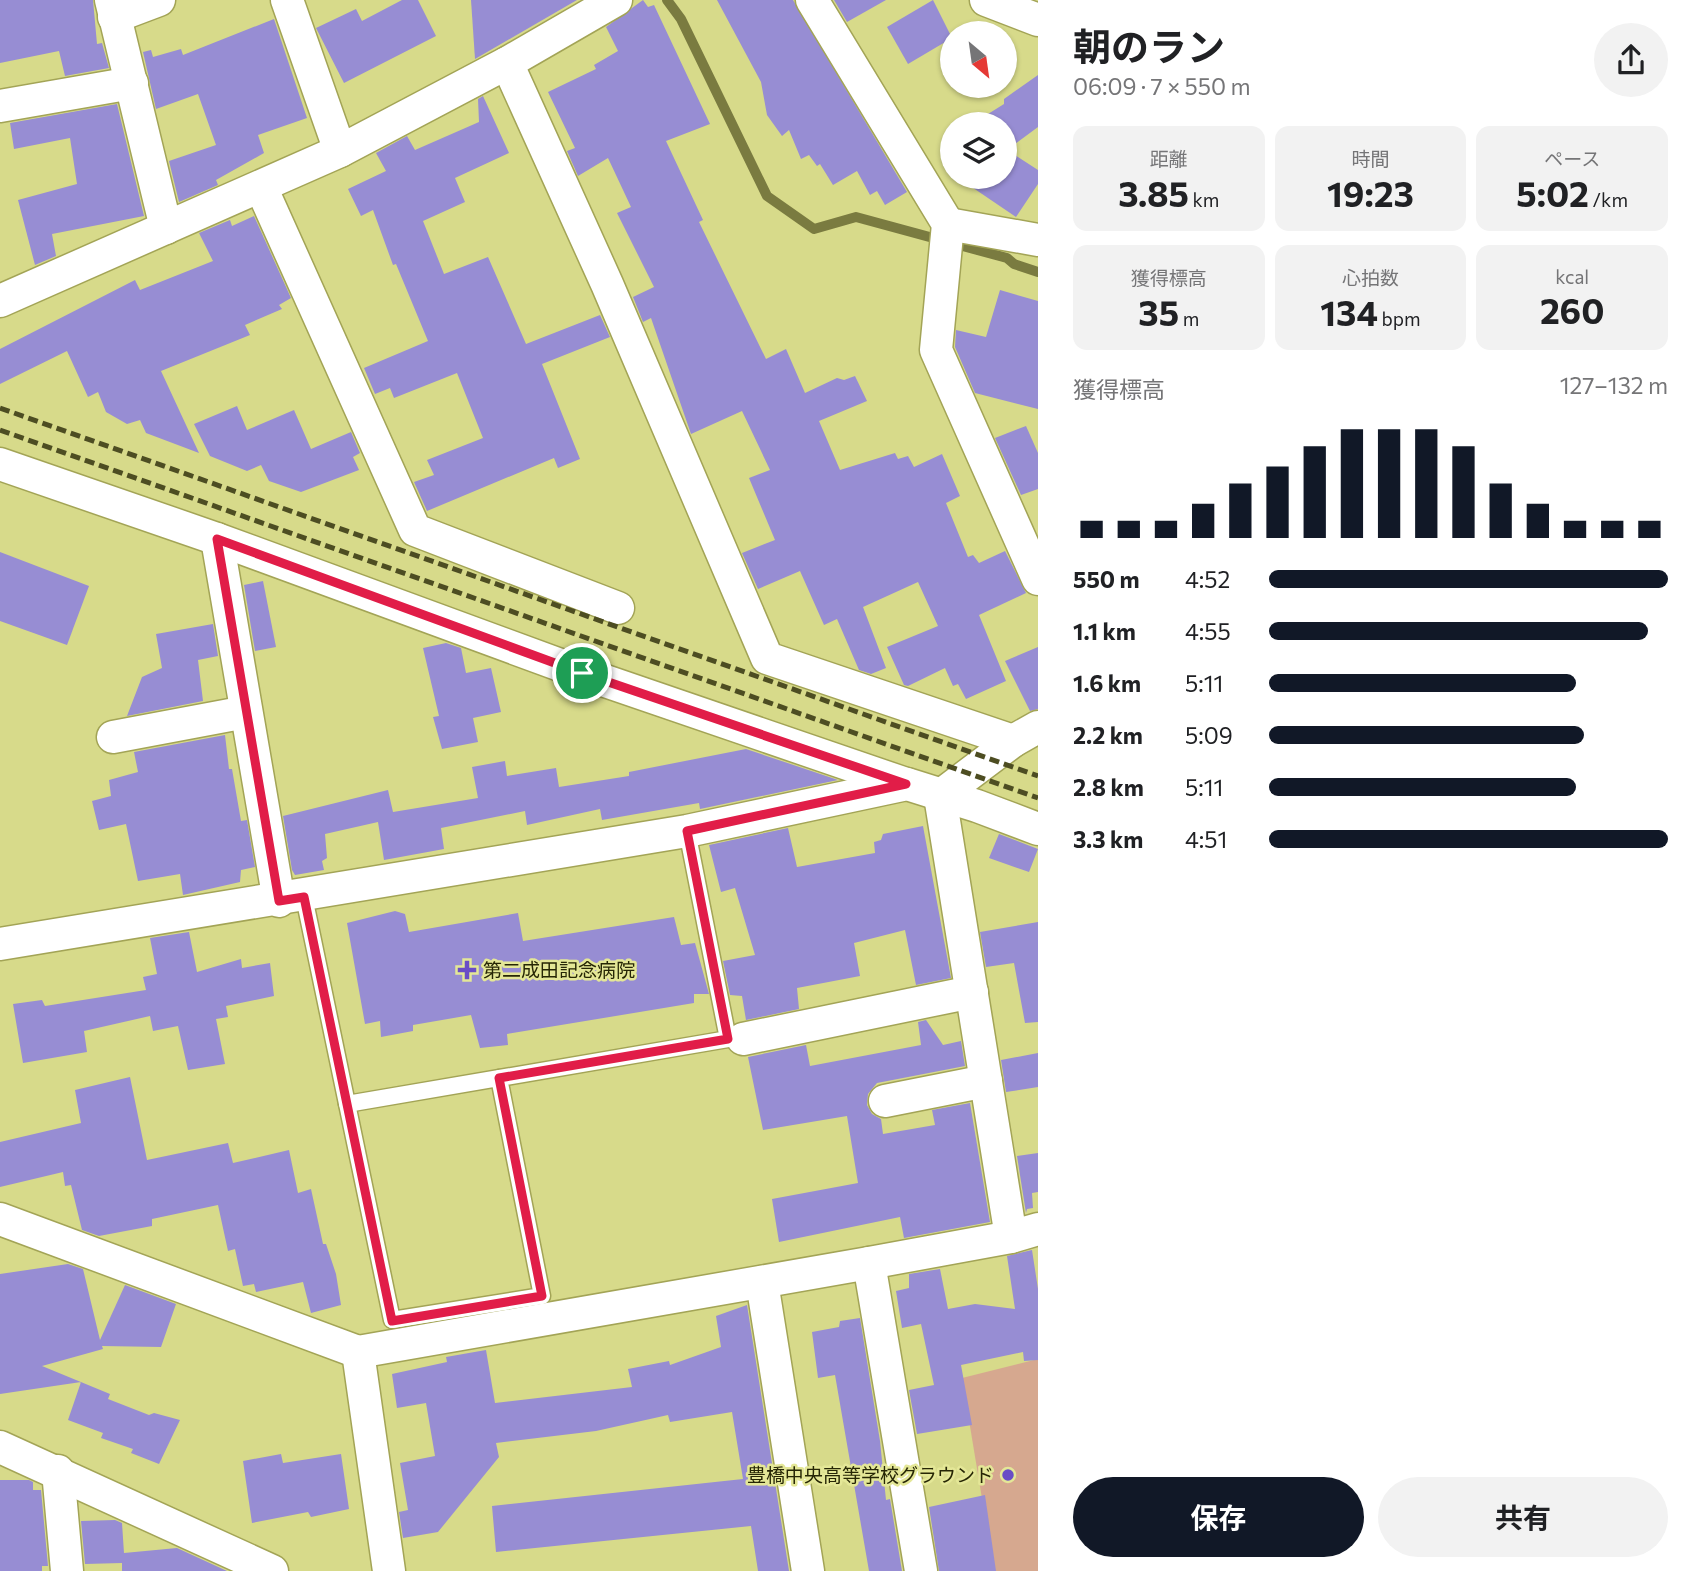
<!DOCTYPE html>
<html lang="ja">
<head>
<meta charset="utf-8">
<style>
  body { margin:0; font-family:Commissioner,"Noto Sans JP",sans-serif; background:#f2f2f2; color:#202124; height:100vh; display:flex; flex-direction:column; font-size:26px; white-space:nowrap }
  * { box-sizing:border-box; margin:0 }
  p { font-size:23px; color:#757577 }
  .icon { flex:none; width:38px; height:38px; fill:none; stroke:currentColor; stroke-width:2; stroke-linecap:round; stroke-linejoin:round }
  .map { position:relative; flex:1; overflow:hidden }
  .drawer { display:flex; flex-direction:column; background:#fff; width:665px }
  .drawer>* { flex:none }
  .needle { width:46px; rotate:151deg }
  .tools { position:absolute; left:940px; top:21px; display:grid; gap:14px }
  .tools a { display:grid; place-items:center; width:77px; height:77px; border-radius:50%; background:#fff; box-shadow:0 2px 5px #0004; font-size:35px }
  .pin { position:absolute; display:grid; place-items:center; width:60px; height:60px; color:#fff; margin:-30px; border:4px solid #fff; border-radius:50%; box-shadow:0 2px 7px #0007 }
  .round { display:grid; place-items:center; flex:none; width:74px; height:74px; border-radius:37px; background:#f2f2f2 }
  .summary { display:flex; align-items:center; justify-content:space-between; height:119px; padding:0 35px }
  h1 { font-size:38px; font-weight:700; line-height:52px }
  .metrics { display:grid; grid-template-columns:repeat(3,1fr); gap:10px; height:119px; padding:7px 35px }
  .metrics div { display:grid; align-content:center; border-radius:14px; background:#f2f2f2; text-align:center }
  .metrics b { font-size:35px; font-weight:700 }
  .metrics small { font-size:19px; font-weight:400 }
  .metrics p { font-size:19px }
  .chart { height:196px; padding:14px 35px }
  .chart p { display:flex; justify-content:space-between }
  .chart svg { width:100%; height:126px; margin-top:7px; stroke:#111827; stroke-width:6 }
  .primary-button { display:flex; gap:14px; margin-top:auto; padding:14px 35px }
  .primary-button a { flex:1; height:80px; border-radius:42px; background:#111827; color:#fff; font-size:28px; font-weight:700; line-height:80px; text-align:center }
  .primary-button a+a { background:#f2f2f2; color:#202124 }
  ul { padding:0 35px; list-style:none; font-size:23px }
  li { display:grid; grid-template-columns:112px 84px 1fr; align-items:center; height:52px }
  li i { height:18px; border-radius:9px; background:#111827 }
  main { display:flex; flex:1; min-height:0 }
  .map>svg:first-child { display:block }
  .green { fill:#d6a88f }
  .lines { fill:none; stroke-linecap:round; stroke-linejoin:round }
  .stream { stroke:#7a7b40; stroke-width:10 }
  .building { fill:#978dd3 }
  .lane-casing { stroke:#a3a456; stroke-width:19 }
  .street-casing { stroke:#a3a456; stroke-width:35 }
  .lane { stroke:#fff; stroke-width:16 }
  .street { stroke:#fff; stroke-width:32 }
  .rail { stroke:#4d4d22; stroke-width:5; stroke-dasharray:10 5; stroke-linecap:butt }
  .route-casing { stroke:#fff; stroke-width:14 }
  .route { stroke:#e11d48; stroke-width:9 }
  .poi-dot { fill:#6a4dc6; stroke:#e4e797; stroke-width:2.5 }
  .labels { text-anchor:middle; stroke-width:5; stroke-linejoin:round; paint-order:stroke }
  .poi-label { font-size:19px; fill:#262605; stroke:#e4e797; text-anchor:start }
</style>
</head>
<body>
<main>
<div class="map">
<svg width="1038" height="1571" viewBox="0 0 1038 1571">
  <rect width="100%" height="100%" fill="#d7da8a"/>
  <polygon class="green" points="1038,1359 1038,1571 994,1571 962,1378"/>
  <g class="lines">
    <polyline class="stream" points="667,0 681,19 767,196 814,229 856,217 1007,258 1014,264 1038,272"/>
  </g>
  <g class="building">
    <polygon points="0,0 93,0 97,44 102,43 109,68 65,76 59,51 0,63"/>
    <polygon points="402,0 418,0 436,36 344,83 316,28 356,9 362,21"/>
    <polygon points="471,0 577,0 475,59"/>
    <polygon points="643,0 648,7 654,5 710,124 666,141 703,220 699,222 766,359 786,349 805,393 837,378 844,380 855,376 867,401 819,421 840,470 895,453 898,459 908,456 914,467 942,454 960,496 946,503 968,557 973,555 979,563 1005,551 1026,593 979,615 1006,681 966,699 958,684 953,686 945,668 908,686 904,685 887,647 938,626 918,582 863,607 886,668 871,674 859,670 837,619 824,625 800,571 758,589 742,553 775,540 749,478 770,470 742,411 691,434 651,318 643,322 633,297 654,287 617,213 631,207 608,158 578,176 567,151 575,148 548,92 596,69 594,65 618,51 606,27"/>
    <polygon points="717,0 793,0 907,192 885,205 877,191 870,195 857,171 833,185 820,164 817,166 809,155 801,159 789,130 782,136 767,115 761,82"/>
    <polygon points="834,0 886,0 847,22"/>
    <polygon points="933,0 952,38 908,64 887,27"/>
    <polygon points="274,19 307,118 258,135 264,153 216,180 218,185 179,202 169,161 216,145 198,94 156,109 143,52 151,50 153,57 181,49 183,55"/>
    <polygon points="1038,75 1038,127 1007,150 1038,170 1038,184 1016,217 957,177 1004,177 1004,124 972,124 1004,104 1004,99"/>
    <polygon points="483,96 509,153 455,178 465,202 423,221 444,274 488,257 526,344 600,315 610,337 542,364 580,459 558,468 554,458 427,511 414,482 434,475 427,460 483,438 457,373 394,398 390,388 375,394 364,368 428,341 396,264 393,265 373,210 361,216 348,189 386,171 376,153 407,136 415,150 479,122 478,99"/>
    <polygon points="117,104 144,216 52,234 56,256 35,265 18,200 77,184 70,138 14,149 10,123"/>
    <polygon points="254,216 291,298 279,305 282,309 245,325 250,335 161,371 199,453 146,433 140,420 127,424 106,412 98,392 88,397 67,351 0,384 0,349 135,280 140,290 213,261 199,233 230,220 232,226"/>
    <polygon points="1000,290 1038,301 1038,409 975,393 955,347 956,330 986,337"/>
    <polygon points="237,406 247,430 294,410 311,449 351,432 360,453 353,457 359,470 301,492 269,481 261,465 247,471 210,456 194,424"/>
    <polygon points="1026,426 1038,453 1038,489 1021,495 995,438"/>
    <polygon points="0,552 89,586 67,645 0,621"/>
    <polygon points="263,581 276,647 255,651 244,585"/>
    <polygon points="213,624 218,656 198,660 203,701 127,716 142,677 162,668 156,634"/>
    <polygon points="446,643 461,648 466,673 491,668 501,712 473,718 478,742 442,749 433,717 439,716 423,648"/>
    <polygon points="1038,647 1038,709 1030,711 1005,661"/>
    <polygon points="225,735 229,769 232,769 241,821 247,820 255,867 241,870 240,882 183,895 180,874 138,881 126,824 99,830 92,801 111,796 109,780 138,772 134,752"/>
    <polygon points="746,749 838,780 700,809 699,803 602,820 600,809 527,825 525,811 441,828 444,849 384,860 378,822 325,834 327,858 322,861 324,870 295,875 292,870 283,816 388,790 393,812 478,798 472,767 505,761 507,776 556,768 559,787 629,776 629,772"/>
    <polygon points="923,826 951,978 916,985 905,930 854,943 860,976 797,988 799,1009 746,1020 742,996 730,995 723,961 755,955 735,888 721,892 709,845 788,828 797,867 875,853 874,842 881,840 883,834"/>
    <polygon points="999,834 1038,849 1029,872 989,858"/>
    <polygon points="395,911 405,914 409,932 518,913 523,941 674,917 681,945 695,943 709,994 694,994 694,1003 507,1034 508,1045 480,1048 471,1015 413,1025 413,1031 381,1037 380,1021 365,1024 347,923"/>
    <polygon points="1038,922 1038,1022 1025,1023 1014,963 986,967 980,932"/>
    <polygon points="189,932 197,972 241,959 242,968 270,963 274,996 226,1006 228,1017 216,1019 225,1064 188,1070 178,1026 153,1031 150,1016 84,1031 87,1052 23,1063 13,1004 42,1000 45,1006 146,990 143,977 157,974 150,938"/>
    <polygon points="926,1020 943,1045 961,1041 965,1066 877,1083 868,1094 867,1105 872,1114 881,1119 883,1134 935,1125 932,1110 970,1103 990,1222 904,1238 900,1217 779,1242 772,1199 858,1183 847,1116 763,1130 748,1057 806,1045 810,1066 921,1045 918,1022"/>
    <polygon points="1038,1053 1038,1087 1006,1092 1001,1060"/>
    <polygon points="130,1077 147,1160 228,1143 233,1163 289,1150 298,1193 311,1189 323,1244 326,1244 336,1274 341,1305 311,1313 303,1282 256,1292 254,1284 243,1286 235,1249 228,1251 218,1205 152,1219 152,1226 99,1236 82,1230 71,1185 65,1186 63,1172 0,1187 0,1142 81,1123 75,1090"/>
    <polygon points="1038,1153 1038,1192 1032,1193 1033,1208 1027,1209 1026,1213 1017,1156"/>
    <polygon points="1032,1250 1038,1289 1038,1360 1024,1361 1023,1352 961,1365 972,1425 917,1434 909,1390 934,1385 921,1324 902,1328 896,1291 909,1288 909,1274 940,1269 948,1309 975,1304 1015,1309 1007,1256"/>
    <polygon points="68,1264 83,1269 100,1340 125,1285 176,1304 161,1347 102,1346 103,1349 42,1366 110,1394 108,1399 149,1415 154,1413 180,1420 159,1464 131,1453 133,1449 101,1438 103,1433 68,1420 81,1382 0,1394 0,1274"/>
    <polygon points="747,1305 789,1571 758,1571 751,1526 496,1552 492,1506 743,1479 732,1412 670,1422 668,1415 596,1431 496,1443 499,1457 438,1532 403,1538 399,1512 408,1510 400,1463 435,1456 426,1403 397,1408 392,1374 447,1362 446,1357 486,1350 495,1403 632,1387 628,1369 669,1361 670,1365 721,1347 716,1316"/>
    <polygon points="860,1318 880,1441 886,1500 890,1499 902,1571 869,1571 835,1375 818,1378 812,1332 839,1327 840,1321"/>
    <polygon points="281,1454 283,1463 341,1454 349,1509 311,1517 308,1512 252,1523 243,1461"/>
    <polygon points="0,1480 29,1480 33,1482 33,1490 41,1490 48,1566 42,1566 42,1571 0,1571"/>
    <polygon points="985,1495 996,1571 939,1571 929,1507"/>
    <polygon points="115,1520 122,1523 124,1553 177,1548 227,1571 122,1571 122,1563 85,1564 81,1521"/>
  </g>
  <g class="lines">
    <defs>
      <g id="lane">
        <polyline points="304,897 392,1320 542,1296 499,1078"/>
        <polyline points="347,1104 728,1039 687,831"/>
      </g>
      <g id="street">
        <polyline points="111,0 166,228"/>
        <polyline points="287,0 340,151"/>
        <polyline points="812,0 948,224 936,350 1038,579"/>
        <polyline points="986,0 1038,20"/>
        <polyline points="114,17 159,0"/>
        <polyline points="507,63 607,284 767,658 1013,741 1038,727"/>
        <polyline points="0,106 132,83"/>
        <polyline points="261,187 415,530 618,608"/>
        <polyline points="948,224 1038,240"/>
        <polyline points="0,301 340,151 507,63 616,0"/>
        <polyline points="0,464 217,539 582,673 906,784"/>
        <polyline points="217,539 279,901"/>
        <polyline points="113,737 246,712"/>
        <polyline points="0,944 687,831 907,784 977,806 1038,829"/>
        <polyline points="743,1039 972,992"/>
        <polyline points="885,1101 986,1081"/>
        <polyline points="0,1219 358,1352 869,1263 1011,1237 1038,1229"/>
        <polyline points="1011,1237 940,796 1013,741"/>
        <polyline points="869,1263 921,1571"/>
        <polyline points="762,1282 808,1571"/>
        <polyline points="358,1352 389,1571"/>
        <polyline points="0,1447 272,1571"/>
        <polyline points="58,1471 67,1571"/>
      </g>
    </defs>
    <use href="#lane" class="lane-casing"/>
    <use href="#street" class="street-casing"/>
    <use href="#lane" class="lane"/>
    <use href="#street" class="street"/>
    <g class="rail">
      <polyline points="0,408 1038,776"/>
      <polyline points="0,430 1038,798"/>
    </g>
  </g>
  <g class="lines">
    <defs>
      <polygon id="route" points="217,539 582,673 906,784 687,831 728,1039 499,1078 542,1296 392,1321 304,897 279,901"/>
    </defs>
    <use href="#route" class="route-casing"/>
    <use href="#route" class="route"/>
  </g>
  <g class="poi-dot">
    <path d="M463.5 959.5h7v7h7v7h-7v7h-7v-7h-7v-7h7z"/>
    <circle cx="1008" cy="1475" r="7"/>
  </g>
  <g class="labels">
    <g class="poi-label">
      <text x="483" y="977">第二成田記念病院</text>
      <text x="994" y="1482" text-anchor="end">豊橋中央高等学校グラウンド</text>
    </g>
  </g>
</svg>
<div class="tools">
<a><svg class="needle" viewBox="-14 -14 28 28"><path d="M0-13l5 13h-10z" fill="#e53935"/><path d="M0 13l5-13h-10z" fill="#757577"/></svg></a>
<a><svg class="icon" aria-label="layers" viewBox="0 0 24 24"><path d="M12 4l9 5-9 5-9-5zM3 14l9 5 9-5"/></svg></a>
</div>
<div class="pin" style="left:582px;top:673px;background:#1e9e55"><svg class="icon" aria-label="arrive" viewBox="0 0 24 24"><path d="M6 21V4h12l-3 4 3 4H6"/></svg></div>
</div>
<section class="drawer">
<div class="summary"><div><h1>朝のラン</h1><p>06:09 · 7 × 550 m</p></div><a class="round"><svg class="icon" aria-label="share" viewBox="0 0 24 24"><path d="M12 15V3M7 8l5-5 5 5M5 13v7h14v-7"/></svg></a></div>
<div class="metrics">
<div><p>距離</p><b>3.85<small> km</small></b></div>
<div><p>時間</p><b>19:23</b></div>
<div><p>ペース</p><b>5:02<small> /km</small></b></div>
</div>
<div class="metrics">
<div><p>獲得標高</p><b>35<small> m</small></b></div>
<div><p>心拍数</p><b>134<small> bpm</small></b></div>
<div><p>kcal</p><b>260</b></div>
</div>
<div class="chart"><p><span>獲得標高</span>127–132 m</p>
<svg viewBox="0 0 160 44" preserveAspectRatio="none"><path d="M5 44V38M15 44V38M25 44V38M35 44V32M45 44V25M55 44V19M65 44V12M75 44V6M85 44V6M95 44V6M105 44V12M115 44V25M125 44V32M135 44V38M145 44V38M155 44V38"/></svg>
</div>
<ul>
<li><b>550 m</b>4:52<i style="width:100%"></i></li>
<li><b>1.1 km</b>4:55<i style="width:95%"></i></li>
<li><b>1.6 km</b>5:11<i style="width:77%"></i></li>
<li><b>2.2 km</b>5:09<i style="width:79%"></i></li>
<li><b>2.8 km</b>5:11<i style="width:77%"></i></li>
<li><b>3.3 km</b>4:51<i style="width:100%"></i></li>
</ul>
<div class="primary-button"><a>保存</a><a>共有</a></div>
</section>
</main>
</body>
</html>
